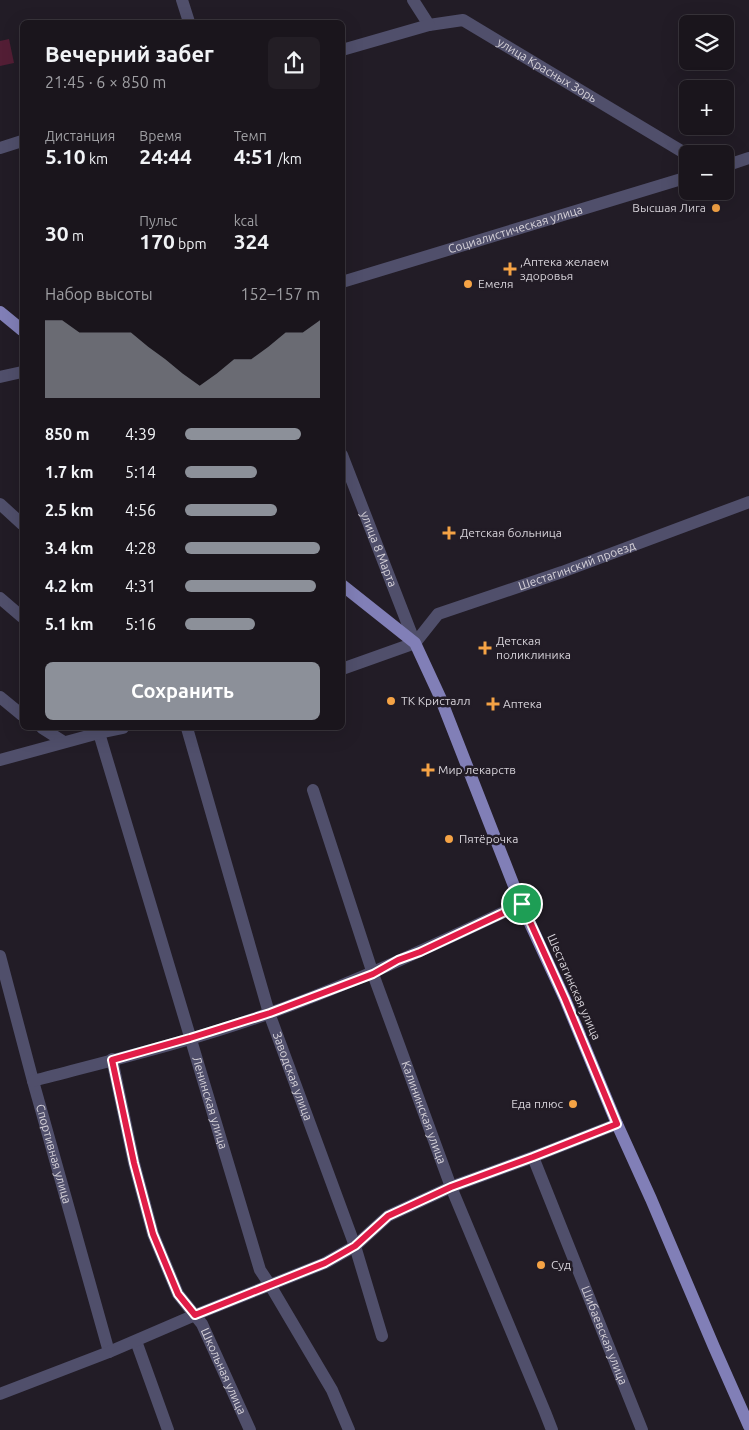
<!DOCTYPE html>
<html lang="ru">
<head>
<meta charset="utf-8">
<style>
  body { margin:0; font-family:Ubuntu,sans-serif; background:#231e25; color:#f1f3f6; height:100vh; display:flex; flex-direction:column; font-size:19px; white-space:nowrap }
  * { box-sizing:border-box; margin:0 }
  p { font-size:16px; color:#9f9fa3 }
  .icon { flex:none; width:28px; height:28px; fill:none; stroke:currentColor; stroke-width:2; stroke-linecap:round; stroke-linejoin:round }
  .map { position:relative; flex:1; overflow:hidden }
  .details { position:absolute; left:20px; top:20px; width:325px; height:710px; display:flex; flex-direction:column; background:#1a151c; border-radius:8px; box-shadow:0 5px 20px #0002,0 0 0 1px #38343b }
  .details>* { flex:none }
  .buttons { position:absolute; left:679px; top:15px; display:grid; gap:10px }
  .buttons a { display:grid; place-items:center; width:55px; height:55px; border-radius:8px; background:#1a151c; box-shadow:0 5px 20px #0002,0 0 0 1px #38343b; font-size:25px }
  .pin { position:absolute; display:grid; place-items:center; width:42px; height:42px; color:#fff; margin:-21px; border:2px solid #fff; border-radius:50%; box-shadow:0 1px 5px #0007 }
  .round { display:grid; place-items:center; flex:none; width:52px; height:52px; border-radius:8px; background:#231e25 }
  .head { display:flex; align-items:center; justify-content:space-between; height:85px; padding:0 25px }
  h1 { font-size:22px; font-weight:700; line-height:38px }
  .figures { display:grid; grid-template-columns:repeat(3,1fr); gap:8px; height:85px; padding:5px 25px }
  .figures div { display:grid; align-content:center }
  .figures b { font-size:21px; font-weight:700 }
  .figures small { font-size:14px; font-weight:400 }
  .figures p { font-size:14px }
  .chart { height:140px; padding:10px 25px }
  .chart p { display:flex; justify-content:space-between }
  .chart svg { width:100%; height:90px; margin-top:5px; fill:#8c9099; opacity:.7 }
  .action { display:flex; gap:10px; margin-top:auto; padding:10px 25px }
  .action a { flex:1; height:58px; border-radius:8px; background:#8c9099; color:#fff; font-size:20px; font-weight:700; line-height:58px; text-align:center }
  ul { padding:0 25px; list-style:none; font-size:16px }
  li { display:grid; grid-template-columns:80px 60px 1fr; align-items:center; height:38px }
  li i { height:12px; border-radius:6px; background:#8c9099 }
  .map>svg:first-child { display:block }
  .green { fill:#531e35 }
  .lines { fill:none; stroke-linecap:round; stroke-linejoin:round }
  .minor { stroke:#504f6b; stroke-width:12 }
  .major { stroke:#817fb7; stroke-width:12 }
  .route-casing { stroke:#fff; stroke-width:10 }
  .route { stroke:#e11d48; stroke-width:6 }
  .poi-dot { fill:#f5a345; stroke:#221c26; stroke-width:2 }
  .labels { text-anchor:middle; stroke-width:5; stroke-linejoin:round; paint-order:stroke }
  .street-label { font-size:12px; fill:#d6d2d9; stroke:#221c26 }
  .poi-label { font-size:12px; fill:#d6d2d9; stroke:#221c26; text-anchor:start }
</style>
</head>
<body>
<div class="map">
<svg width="749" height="1430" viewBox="0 0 749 1430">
  <rect width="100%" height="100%" fill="#221c26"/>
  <polygon class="green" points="9,39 14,63 0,66 0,41"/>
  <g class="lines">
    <g class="minor">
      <polyline points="182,0 189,22"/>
      <path id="s1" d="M 413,0 L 429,25 L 463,20 L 688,155"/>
      <polyline points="342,50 429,25"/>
      <polyline points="0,148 22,141"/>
      <polyline points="725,166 749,158"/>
      <path id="s2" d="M 342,282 L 688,177"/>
      <polyline points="0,377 22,372"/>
      <path id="s3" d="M 342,455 L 415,643"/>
      <polyline points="0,504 22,524"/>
      <polyline points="0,598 22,617"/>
      <path id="s4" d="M 415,643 L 438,614 L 562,572 L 749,502"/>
      <polyline points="342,669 415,643"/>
      <polyline points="0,697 22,715"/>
      <polyline points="42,728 64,742"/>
      <path id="s5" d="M 187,728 L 269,1013 L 355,1246 L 382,1336"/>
      <path id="s6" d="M 99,733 L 260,1270 L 270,1285 L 332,1390 L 349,1430"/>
      <polyline points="0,760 99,733 123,728"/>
      <path id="s7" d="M 313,790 L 373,974 L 451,1187 L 545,1412 L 552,1430"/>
      <path id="s8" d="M 0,956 L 33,1081 L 109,1352"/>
      <path id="s9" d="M 112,1059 L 134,1163 L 153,1234 L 178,1294 L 202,1324 L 250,1430"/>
      <path d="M 33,1081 C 112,1060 193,1041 270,1013 C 356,982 439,943 521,904"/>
      <path id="s10" d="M 533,1157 L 642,1430"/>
      <polyline points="136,1341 168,1430"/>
      <polyline points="0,1394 109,1352 195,1315 325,1263 355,1246 388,1216 451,1187 533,1157 617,1124"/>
    </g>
    <g class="major">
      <polyline points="0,312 22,330"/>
      <polyline points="342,585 415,643 440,697 521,904 565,999 617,1124 651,1199 714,1347 749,1426"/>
    </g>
  </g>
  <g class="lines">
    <defs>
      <polygon id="route" points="522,904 565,999 617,1124 533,1157 451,1187 388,1216 355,1246 325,1263 195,1315 178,1294 153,1234 134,1163 112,1060 190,1038 270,1013 373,974 398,960 420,952"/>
    </defs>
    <use href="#route" class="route-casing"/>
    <use href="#route" class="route"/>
  </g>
  <g class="poi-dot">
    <circle cx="716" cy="208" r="5"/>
    <path d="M507.5 261.5h5v5h5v5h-5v5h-5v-5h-5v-5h5z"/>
    <circle cx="468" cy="284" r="5"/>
    <path d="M446.5 525.5h5v5h5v5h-5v5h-5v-5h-5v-5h5z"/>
    <path d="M482.5 640.5h5v5h5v5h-5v5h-5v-5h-5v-5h5z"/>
    <circle cx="391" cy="701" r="5"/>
    <path d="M490.5 696.5h5v5h5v5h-5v5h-5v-5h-5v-5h5z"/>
    <path d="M425.5 762.5h5v5h5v5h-5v5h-5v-5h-5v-5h5z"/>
    <circle cx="449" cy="839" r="5"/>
    <circle cx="573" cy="1104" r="5"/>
    <circle cx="541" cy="1265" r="5"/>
  </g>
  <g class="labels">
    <g class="street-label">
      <text dy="4" stroke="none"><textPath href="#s1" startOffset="162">улица Красных Зорь</textPath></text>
      <text dy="4" stroke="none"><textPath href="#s2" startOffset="181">Социалистическая улица</textPath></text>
      <text dy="4" stroke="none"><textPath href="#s3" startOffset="101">улица 8 Марта</textPath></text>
      <text dy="4" stroke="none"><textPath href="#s4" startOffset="184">Шестагинский проезд</textPath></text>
      <text transform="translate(574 987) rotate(66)" y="4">Шестагинская улица</text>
      <text dy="4" stroke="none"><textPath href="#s5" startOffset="364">Заводская улица</textPath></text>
      <text dy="4" stroke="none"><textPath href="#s6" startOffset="386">Ленинская улица</textPath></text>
      <text dy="4" stroke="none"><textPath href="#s7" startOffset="341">Калининская улица</textPath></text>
      <text dy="4" stroke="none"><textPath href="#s8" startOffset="205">Спортивная улица</textPath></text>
      <text dy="4" stroke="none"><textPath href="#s10" startOffset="192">Шибаевская улица</textPath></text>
      <text dy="4" stroke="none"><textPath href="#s9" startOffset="335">Школьная улица</textPath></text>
    </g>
    <g class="poi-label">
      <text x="706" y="212" text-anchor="end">Высшая Лига</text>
      <text x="520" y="266">,Аптека желаем<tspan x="520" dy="14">здоровья</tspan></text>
      <text x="478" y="288">Емеля</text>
      <text x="460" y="537">Детская больница</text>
      <text x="496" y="645">Детская<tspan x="496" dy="14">поликлиника</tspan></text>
      <text x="401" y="705">ТК Кристалл</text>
      <text x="503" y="708">Аптека</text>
      <text x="438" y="774">Мир лекарств</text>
      <text x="459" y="843">Пятёрочка</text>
      <text x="563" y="1108" text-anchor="end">Еда плюс</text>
      <text x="551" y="1269">Суд</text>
    </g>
  </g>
</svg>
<div class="buttons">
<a><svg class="icon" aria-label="layers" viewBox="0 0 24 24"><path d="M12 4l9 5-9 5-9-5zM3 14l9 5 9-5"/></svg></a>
<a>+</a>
<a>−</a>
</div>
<div class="pin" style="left:522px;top:904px;background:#1e9e55"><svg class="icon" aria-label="arrive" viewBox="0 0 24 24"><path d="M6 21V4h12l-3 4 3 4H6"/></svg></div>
<section class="details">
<div class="head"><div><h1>Вечерний забег</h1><p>21:45 · 6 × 850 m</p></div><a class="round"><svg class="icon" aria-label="share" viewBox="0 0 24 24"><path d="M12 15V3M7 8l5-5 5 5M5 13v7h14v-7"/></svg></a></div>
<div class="figures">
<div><p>Дистанция</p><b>5.10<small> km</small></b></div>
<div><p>Время</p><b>24:44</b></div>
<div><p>Темп</p><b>4:51<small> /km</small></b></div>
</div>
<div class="figures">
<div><b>30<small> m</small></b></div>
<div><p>Пульс</p><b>170<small> bpm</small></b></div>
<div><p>kcal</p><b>324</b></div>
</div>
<div class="chart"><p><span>Набор высоты</span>152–157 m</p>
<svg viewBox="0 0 160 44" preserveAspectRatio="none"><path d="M0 44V6L10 6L20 12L30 12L40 12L50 12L60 19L70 25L80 32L90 38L100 32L110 25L120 25L130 19L140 12L150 12L160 6V44z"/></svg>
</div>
<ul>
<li><b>850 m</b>4:39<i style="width:86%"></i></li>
<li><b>1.7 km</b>5:14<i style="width:53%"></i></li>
<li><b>2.5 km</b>4:56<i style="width:68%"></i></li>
<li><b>3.4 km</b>4:28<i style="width:100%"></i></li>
<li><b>4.2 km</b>4:31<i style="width:97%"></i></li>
<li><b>5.1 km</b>5:16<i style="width:52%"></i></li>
</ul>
<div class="action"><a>Сохранить</a></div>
</section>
</div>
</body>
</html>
